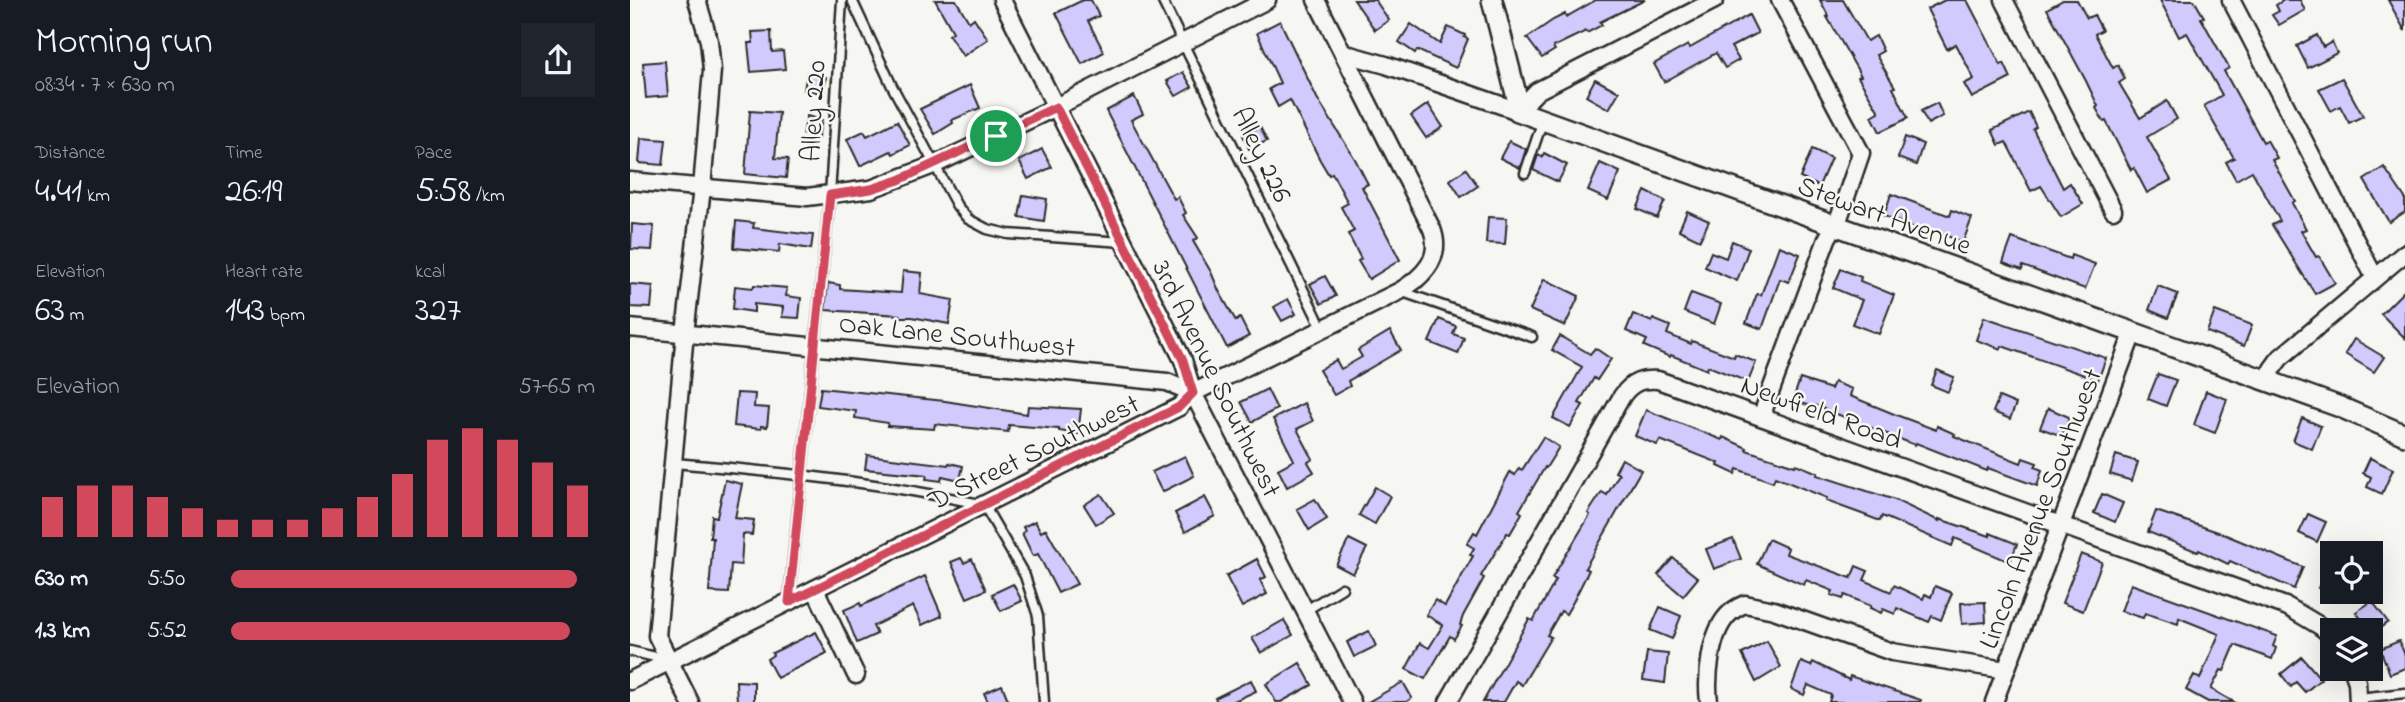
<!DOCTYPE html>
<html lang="en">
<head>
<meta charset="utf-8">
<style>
  body { margin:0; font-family:"Indie Flower",sans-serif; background:#20242c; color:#f1f3f6; height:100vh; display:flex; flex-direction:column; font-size:26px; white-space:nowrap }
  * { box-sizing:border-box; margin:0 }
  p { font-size:23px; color:#9ea1a6 }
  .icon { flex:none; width:38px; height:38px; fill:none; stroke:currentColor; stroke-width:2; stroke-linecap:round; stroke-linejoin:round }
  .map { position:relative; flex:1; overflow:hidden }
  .side { display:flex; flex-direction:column; background:#171b24; width:630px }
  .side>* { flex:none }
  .buttons { position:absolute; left:1690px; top:541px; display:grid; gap:14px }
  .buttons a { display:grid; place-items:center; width:63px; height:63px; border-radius:0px; background:#171b24; box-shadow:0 7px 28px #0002; font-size:35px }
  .pin { position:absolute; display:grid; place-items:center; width:60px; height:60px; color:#fff; margin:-30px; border:4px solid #fff; border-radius:50%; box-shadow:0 2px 7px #0007 }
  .round { display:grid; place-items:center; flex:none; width:74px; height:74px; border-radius:0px; background:#20242c }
  .headline { display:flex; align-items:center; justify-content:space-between; height:119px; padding:0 35px }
  h1 { font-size:38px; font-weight:600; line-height:52px }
  .metrics { display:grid; grid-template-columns:repeat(3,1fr); gap:10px; height:119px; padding:7px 35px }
  .metrics div { display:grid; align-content:center }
  .metrics b { font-size:35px; font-weight:600 }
  .metrics small { font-size:19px; font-weight:400 }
  .metrics p { font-size:19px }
  .chart { height:196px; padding:14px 35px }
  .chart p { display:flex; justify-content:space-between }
  .chart svg { width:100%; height:126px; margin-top:7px; stroke:#d1495b; stroke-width:6 }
  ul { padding:0 35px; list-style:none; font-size:23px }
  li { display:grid; grid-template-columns:112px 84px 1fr; align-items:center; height:52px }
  li i { height:18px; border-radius:9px; background:#d1495b }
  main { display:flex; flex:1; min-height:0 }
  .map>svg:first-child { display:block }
  .building { fill:#d1cafd; stroke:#2b2b2b; stroke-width:2 }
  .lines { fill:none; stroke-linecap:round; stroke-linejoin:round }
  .service-casing { stroke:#2b2b2b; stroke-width:13 }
  .minor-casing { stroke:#2b2b2b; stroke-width:21 }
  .tertiary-casing { stroke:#2b2b2b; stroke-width:24 }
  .service { stroke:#f6f6f2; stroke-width:8 }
  .minor { stroke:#f6f6f2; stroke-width:16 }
  .tertiary { stroke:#f6f6f2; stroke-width:19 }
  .route-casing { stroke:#fff; stroke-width:14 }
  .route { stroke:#d1495b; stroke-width:9 }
  .labels { text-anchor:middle; stroke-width:5; stroke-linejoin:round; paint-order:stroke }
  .street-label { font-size:28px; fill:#2b2b2b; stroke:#f6f6f2 }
</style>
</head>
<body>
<main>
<section class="side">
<div class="headline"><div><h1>Morning run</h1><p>08:34 · 7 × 630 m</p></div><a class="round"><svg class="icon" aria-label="share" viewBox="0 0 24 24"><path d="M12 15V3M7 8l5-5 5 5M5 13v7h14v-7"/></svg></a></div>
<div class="metrics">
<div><p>Distance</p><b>4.41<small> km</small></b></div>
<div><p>Time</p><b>26:19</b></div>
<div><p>Pace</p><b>5:58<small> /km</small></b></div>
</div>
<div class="metrics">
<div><p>Elevation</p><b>63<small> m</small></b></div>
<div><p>Heart rate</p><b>143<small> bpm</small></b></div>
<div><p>kcal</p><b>327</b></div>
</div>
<div class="chart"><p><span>Elevation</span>57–65 m</p>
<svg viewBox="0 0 160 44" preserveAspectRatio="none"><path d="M5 44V30M15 44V26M25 44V26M35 44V30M45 44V34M55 44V38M65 44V38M75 44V38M85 44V34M95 44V30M105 44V22M115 44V10M125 44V6M135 44V10M145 44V18M155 44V26"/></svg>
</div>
<ul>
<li><b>630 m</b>5:50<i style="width:95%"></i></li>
<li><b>1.3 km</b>5:52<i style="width:93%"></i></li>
</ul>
</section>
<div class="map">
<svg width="1775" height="702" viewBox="0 0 1775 702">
  <rect width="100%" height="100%" fill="#f6f6f2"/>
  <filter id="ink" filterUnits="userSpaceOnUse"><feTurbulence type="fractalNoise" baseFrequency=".0143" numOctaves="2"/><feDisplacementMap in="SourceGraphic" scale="14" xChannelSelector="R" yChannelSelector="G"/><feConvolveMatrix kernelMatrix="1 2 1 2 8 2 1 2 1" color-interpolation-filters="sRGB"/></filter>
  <g filter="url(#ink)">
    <g class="building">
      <polygon points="305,0 326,0 339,22 344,18 358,39 333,56 319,35 323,32"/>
      <polygon points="453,0 461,0 469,16 458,21 474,52 452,64 426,13"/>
      <polygon points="724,0 745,0 759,20 745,30"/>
      <polygon points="966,0 1015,0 970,22 972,25 957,33 956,31 923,47 925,50 912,58 897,38 923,20 935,14 936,17"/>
      <polygon points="1190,0 1213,0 1237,41 1246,36 1253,51 1246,55 1265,87 1263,88 1278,118 1250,132 1242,116 1249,112 1228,77 1231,76 1197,17 1199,17"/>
      <polygon points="1315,0 1337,0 1371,65 1374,63 1381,78 1342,98 1334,84 1344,79 1326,44 1317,49 1297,9"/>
      <polygon points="1433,0 1447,0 1457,18 1464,15 1472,30 1465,34 1483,68 1488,65 1495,79 1489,83 1510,118 1537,101 1547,119 1517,137 1541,180 1517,193 1504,168 1501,170 1476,121 1474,122 1466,108 1468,106 1456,81 1417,9"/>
      <polygon points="1530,0 1564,0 1574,17 1571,18 1599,68 1594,71 1633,142 1637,140 1647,158 1642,160 1665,201 1662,203 1676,229 1671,231 1686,257 1689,256 1705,283 1685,294 1642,225 1650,221 1622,171 1606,180 1596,162 1604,158 1574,106 1592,95 1557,33 1549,37"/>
      <polygon points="1654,0 1670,0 1675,10 1649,25 1642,15 1649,11 1646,5"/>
      <polygon points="1758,0 1775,0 1775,31"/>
      <polygon points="1119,15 1128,33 1101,47 1109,60 1095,68 1086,53 1034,82 1024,64 1058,45 1060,48"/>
      <polygon points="650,21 687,98 725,159 738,184 732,187 770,260 739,279 728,261 731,259 718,234 724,231 711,207 718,203 702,173 699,175 690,160 660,100 648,107 639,89 650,83 627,33"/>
      <polygon points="781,24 810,44 818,27 835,35 834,37 838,39 826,68 787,50 785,53 769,42"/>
      <polygon points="141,31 142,52 153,51 155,69 121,72 118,43 123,43 122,32"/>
      <polygon points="1687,35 1693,47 1702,42 1707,53 1678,68 1667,46"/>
      <polygon points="35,61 38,96 16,98 13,63"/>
      <polygon points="553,72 562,87 546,96 537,81"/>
      <polygon points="177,73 196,77 193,93 174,90"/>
      <polygon points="1712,78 1733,116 1719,123 1710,106 1701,111 1689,89"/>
      <polygon points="965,79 989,92 979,109 956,96"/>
      <polygon points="340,85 350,108 322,120 323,123 305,134 290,109"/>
      <polygon points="504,96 513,114 501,120 544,199 548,197 556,213 553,215 568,238 563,241 581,272 589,291 606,321 610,318 619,336 597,348 476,111"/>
      <polygon points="1307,103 1313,116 1298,124 1291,111"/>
      <polygon points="798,104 813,127 796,138 781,116"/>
      <polygon points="120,111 149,113 145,158 158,159 156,178 115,174"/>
      <polygon points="1399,112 1406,127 1403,129 1433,188 1440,183 1453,204 1431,217 1411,186 1401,191 1376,142 1369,145 1362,130"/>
      <polygon points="177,116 192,120 188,138 173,134"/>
      <polygon points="267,121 280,145 263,154 261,151 230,166 217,139 234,131 237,136"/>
      <polygon points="630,127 637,141 619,149 613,135"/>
      <polygon points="1275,137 1293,144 1286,165 1268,158"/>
      <polygon points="11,138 36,140 33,165 9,163"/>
      <polygon points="879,141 896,149 890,168 870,158"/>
      <polygon points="412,149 422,167 398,179 389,161"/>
      <polygon points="1182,149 1201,158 1189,186 1170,178"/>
      <polygon points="914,153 937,165 928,182 903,170 908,155 912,157"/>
      <polygon points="970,163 990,172 978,200 958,191"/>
      <polygon points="1754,167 1775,198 1775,212 1759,222 1734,180"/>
      <polygon points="836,169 848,186 831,197 820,180"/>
      <polygon points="1015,191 1035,201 1027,218 1007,209"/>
      <polygon points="1261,194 1320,216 1322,210 1342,218 1333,242 1304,231 1303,235 1254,216"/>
      <polygon points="393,195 417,199 414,221 389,217"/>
      <polygon points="1057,211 1079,221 1070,240 1049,230"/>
      <polygon points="858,217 877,218 875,244 856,243"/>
      <polygon points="106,221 124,223 123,228 183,235 181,249 150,244 149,252 104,248"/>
      <polygon points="2,224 24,226 22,250 1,249"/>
      <polygon points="1382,238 1440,259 1441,255 1465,264 1455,289 1393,266 1392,270 1373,263"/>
      <polygon points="1102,241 1119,248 1107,281 1075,267 1081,252 1096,258"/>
      <polygon points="1149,246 1170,254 1159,282 1150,279 1132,329 1116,323 1127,294 1131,295"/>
      <polygon points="1211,269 1231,277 1230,281 1264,295 1249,334 1222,324 1232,300 1203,288"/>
      <polygon points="273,271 292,273 290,294 323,300 319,324 282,317 268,317 269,315 195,310 198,283 210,285 210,289 271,293"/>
      <polygon points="695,276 706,296 691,304 680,284"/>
      <polygon points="914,279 949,296 935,326 900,310"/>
      <polygon points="0,284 23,286 21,308 0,307"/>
      <polygon points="124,285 157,288 156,296 171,298 169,318 152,317 153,307 124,304 124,312 103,309 105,286 123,288"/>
      <polygon points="1528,286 1548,294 1538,318 1519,310"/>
      <polygon points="1775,290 1775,338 1751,314"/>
      <polygon points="1061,293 1091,304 1084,324 1054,312"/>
      <polygon points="658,299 666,314 652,321 644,307"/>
      <polygon points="1585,311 1622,325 1614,346 1577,332"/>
      <polygon points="1003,314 1022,322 1023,319 1040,326 1037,334 1061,344 1062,341 1104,357 1105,354 1126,362 1118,382 1078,366 1077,370 1041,355 1040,357 1014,346 1017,340 996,331"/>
      <polygon points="1354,317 1476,358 1468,380 1372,346 1371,349 1346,340"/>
      <polygon points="809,319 826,326 823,334 834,338 828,354 799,342"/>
      <polygon points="760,331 771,350 718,381 720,386 704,395 689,370 706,360 711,369 732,357 728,350"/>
      <polygon points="930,336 960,354 965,348 981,359 967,380 964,378 949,403 953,405 940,427 923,418 952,367 922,350"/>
      <polygon points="1724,339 1754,357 1744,372 1715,354"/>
      <polygon points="1307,370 1324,377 1318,392 1301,385"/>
      <polygon points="1528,374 1546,380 1536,406 1518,399"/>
      <polygon points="1170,379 1201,389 1204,382 1222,389 1220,396 1269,416 1306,430 1307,426 1325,434 1324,436 1391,463 1393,458 1407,463 1405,467 1412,470 1407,486 1358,468 1357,471 1286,443 1285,445 1184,405 1183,407 1163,400"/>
      <polygon points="191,388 315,401 397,414 398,406 451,409 448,434 429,431 429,429 379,425 378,432 305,424 304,429 257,426 258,423 225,418 226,411 188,406"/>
      <polygon points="637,389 647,409 622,422 611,402"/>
      <polygon points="1576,391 1597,399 1585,433 1564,425"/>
      <polygon points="107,393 125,394 124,407 139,408 137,427 131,426 131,429 104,426"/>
      <polygon points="1369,397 1386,404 1380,419 1363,412"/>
      <polygon points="674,403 683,421 667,429 683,459 678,462 684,472 657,487 648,469 664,460 643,419"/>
      <polygon points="1418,408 1439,417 1432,436 1410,428"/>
      <polygon points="1016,410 1092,440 1093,437 1117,448 1116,450 1165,466 1166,464 1188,473 1187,475 1265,500 1309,521 1309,519 1360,536 1360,533 1387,544 1380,562 1325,538 1322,546 1252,516 1250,521 1232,514 1196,501 1197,498 1145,477 1143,482 1107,469 1105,474 1088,466 1089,463 1030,440 1027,445 1005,436"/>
      <polygon points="1672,418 1691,426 1682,449 1663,441"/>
      <polygon points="913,437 929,447 916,468 915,467 889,511 892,513 880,534 877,533 851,576 854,578 833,616 830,625 832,626 824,639 820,636 795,679 776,669 790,643 799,648 813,625 796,615 805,600 815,606 843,556 840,555 844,548 837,544 844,532 847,534 880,472 885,475 889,468 892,470"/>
      <polygon points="237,455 318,465 319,463 333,466 330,480 312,476 311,481 296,479 297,475 235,469"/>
      <polygon points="1486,455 1508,462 1502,481 1480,474"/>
      <polygon points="555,456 564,476 532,492 522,472"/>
      <polygon points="1740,458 1763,469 1752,494 1737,487 1741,477 1733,473"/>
      <polygon points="992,459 1011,470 955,568 959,570 943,602 936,614 931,611 917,635 921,637 892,685 886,681 874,702 853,702 899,619 903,621 926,580 922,578 960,515 958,513 972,492 977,495 989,474 985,472"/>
      <polygon points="95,480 112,484 105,518 124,520 122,535 113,534 111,565 101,564 99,593 79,592 83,538 80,538 82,516 87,517"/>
      <polygon points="745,487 760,496 745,524 729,515"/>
      <polygon points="471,494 484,513 466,524 454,505"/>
      <polygon points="1472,494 1493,503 1485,522 1464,513"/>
      <polygon points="575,497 585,516 555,532 545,513"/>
      <polygon points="685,499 697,519 679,530 667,509"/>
      <polygon points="1526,511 1591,533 1673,567 1664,589 1600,561 1598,564 1569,550 1568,552 1518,532"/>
      <polygon points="1678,514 1696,522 1687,542 1669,533"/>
      <polygon points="405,521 411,532 416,529 447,584 428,593 408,554 403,556 392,533 395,531 393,527"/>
      <polygon points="719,539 737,548 723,574 706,565"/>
      <polygon points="1103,539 1111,559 1084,569 1076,549"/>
      <polygon points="1138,539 1158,548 1156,554 1221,578 1226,566 1238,571 1234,580 1261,592 1264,585 1293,599 1295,594 1301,597 1305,586 1322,593 1311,620 1302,616 1299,622 1267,608 1265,614 1253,609 1251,613 1240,608 1241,606 1215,595 1213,599 1201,595 1203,591 1176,580 1174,585 1127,564"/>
      <polygon points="1451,554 1472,562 1453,611 1432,603"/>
      <polygon points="331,558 334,563 342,559 356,590 337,598 321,562"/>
      <polygon points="1043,558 1068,578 1053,596 1028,575"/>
      <polygon points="1703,558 1703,595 1688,588"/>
      <polygon points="627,559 636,577 630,580 637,594 612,607 596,576"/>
      <polygon points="295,576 312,616 292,625 283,606 243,626 247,634 227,643 214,610 230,603 231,606"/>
      <polygon points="383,584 392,601 371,611 362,594"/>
      <polygon points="1501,584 1647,636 1643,646 1646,648 1642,659 1605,645 1594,671 1591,670 1581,689 1604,702 1578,702 1556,690 1564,675 1570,679 1589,634 1549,618 1548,624 1515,613 1513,618 1491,611"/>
      <polygon points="1742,601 1758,622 1742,634 1726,612"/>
      <polygon points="1355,602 1356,622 1332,624 1331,603"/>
      <polygon points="1030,607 1051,616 1042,639 1020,630"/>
      <polygon points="654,620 663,635 631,653 622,638"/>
      <polygon points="739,631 746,646 724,657 717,642"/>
      <polygon points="186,632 197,653 147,678 137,659 143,655 142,653"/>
      <polygon points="1137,641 1151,667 1126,682 1112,654"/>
      <polygon points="1769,641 1775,655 1775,668 1760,674 1750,649"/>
      <polygon points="1017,652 1038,654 1035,683 1013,680"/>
      <polygon points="1672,657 1691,679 1675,692 1666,682 1661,687 1651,674"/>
      <polygon points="1171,662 1181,666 1183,662 1219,680 1220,676 1291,700 1290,702 1199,702 1201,695 1178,685 1174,695 1161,689"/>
      <polygon points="670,663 682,685 651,702 646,702 636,684"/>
      <polygon points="621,680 626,691 602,702 587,702 585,698"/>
      <polygon points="106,681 124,682 124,702 107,702"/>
      <polygon points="773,682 782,698 776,702 738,702"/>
      <polygon points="372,685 379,702 358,702 354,693"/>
    </g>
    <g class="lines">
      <defs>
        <g id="service">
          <polyline points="222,0 262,86 327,206 338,219 357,229 378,234 493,242"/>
          <polyline points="532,0 692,328"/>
          <polyline points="895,173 913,120"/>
          <polyline points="770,291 902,337"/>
          <path d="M 44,463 C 149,472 250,482 354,505 L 395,576 L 408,616 L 414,702"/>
          <polyline points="159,600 200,195 212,0"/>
          <polyline points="675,611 712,588"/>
          <polyline points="0,651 38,660"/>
          <polyline points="1728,698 1775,693"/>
        </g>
        <g id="minor">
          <polyline points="372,0 553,360 563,393 722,702"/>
          <polyline points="1374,0 1483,210"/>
          <polyline points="1601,0 1745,278"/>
          <polyline points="713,53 756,65 888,111 907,91 1085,0"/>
          <polyline points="0,181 177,197 241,189 306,164 426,107 637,0"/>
          <polyline points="0,328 537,382 563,393"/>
          <polyline points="1638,381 1642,369 1650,358 1775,253"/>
          <polyline points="1131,417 1197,239 1210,215 1231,153 1150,0"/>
          <polyline points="185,589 226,675"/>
          <polyline points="1722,668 1727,682 1728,702"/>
          <path d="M 0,681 L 549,407 L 563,393 L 770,291 C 793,277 813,258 802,229 L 686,0"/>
          <polyline points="60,702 27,636 55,333 72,188 82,70 79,41 67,0"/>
          <path d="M 818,702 L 992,396 C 1002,382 1011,379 1028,380 L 1658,607 L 1690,626 L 1703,637"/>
          <path d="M 1079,702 C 1076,678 1080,635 1097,616 C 1102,610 1108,607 1115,604 L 1144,610 L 1262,652 L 1376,670"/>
          <polyline points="1364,702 1503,333"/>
        </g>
        <polyline id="tertiary" points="862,0 887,98 888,111 1710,407 1775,435"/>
      </defs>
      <use href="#service" class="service-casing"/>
      <use href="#minor" class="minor-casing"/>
      <use href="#tertiary" class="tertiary-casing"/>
      <use href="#service" class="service"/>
      <use href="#minor" class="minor"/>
      <use href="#tertiary" class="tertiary"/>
    </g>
  </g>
  <g class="lines" filter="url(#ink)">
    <defs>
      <polygon id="route" points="426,107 553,360 563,393 549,407 159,602 200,195 241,189 269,180"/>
    </defs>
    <use href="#route" class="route-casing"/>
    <use href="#route" class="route"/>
  </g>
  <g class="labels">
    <g class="street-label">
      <text transform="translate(182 111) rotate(-87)" y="10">Alley 220</text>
      <text transform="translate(633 154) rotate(64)" y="10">Alley 226</text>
      <text transform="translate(1255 214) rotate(20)" y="10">Stewart Avenue</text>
      <text transform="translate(327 334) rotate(6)" y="10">Oak Lane Southwest</text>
      <text transform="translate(588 378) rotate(64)" y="10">3rd Avenue Southwest</text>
      <text transform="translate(1192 411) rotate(20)" y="10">Newfield Road</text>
      <text transform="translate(403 451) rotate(-26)" y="10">D Street Southwest</text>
      <text transform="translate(1409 508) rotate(-69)" y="10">Lincoln Avenue Southwest</text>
    </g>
  </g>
</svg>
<div class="buttons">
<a><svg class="icon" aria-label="locate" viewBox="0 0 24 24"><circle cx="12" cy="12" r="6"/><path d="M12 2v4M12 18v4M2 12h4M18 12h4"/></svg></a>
<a><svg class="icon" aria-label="layers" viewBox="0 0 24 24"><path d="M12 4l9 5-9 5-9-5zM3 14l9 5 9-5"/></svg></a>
</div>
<div class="pin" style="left:366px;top:136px;background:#1e9e55"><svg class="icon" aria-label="arrive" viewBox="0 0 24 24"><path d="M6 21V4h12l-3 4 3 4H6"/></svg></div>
</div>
</main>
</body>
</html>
